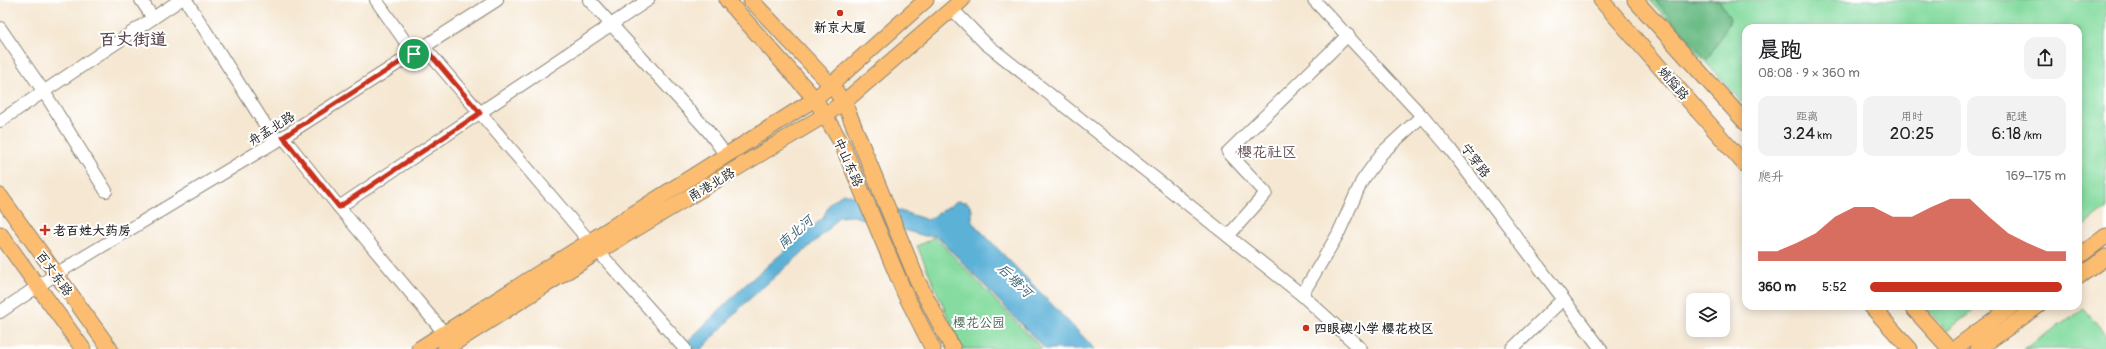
<!DOCTYPE html>
<html lang="zh">
<head>
<meta charset="utf-8">
<style>
  body { margin:0; font-family:Pangolin,"LXGW WenKai TC",sans-serif; background:#f2f2f2; color:#202124; height:100vh; display:flex; flex-direction:column; font-size:15px; white-space:nowrap }
  * { box-sizing:border-box; margin:0 }
  p { font-size:13px; color:#757577 }
  .icon { flex:none; width:22px; height:22px; fill:none; stroke:currentColor; stroke-width:2; stroke-linecap:round; stroke-linejoin:round }
  .map { position:relative; flex:1; overflow:hidden }
  .drawer { position:absolute; left:1742px; top:24px; width:340px; height:286px; display:flex; flex-direction:column; background:#fff; border-radius:12px; box-shadow:0 2px 10px #0003 }
  .drawer>* { flex:none }
  .fabs { position:absolute; left:1686px; top:293px; display:grid; gap:8px }
  .fabs a { display:grid; place-items:center; width:44px; height:44px; border-radius:8px; background:#fff; box-shadow:0 2px 10px #0003; font-size:20px }
  .pin { position:absolute; display:grid; place-items:center; width:34px; height:34px; color:#fff; margin:-17px; border:2px solid #fff; border-radius:50%; box-shadow:0 1px 4px #0007 }
  .round { display:grid; place-items:center; flex:none; width:42px; height:42px; border-radius:12px; background:#f2f2f2 }
  .head { display:flex; align-items:center; justify-content:space-between; height:68px; padding:0 16px }
  h1 { font-size:22px; font-weight:600; line-height:30px }
  .stats { display:grid; grid-template-columns:repeat(3,1fr); gap:6px; height:68px; padding:4px 16px }
  .stats div { display:grid; align-content:center; border-radius:10px; background:#f2f2f2; text-align:center }
  .stats b { font-size:17px; font-weight:600 }
  .stats small { font-size:11px; font-weight:400 }
  .stats p { font-size:11px }
  .chart { height:112px; padding:8px 16px }
  .chart p { display:flex; justify-content:space-between }
  .chart svg { width:100%; height:72px; margin-top:4px; fill:#c8321e; opacity:.7 }
  ul { padding:0 16px; list-style:none; font-size:13px }
  li { display:grid; grid-template-columns:64px 48px 1fr; align-items:center; height:30px }
  li i { height:10px; border-radius:5px; background:#c8321e }
  .map>svg:first-child { display:block }
  .green { fill:#86dca0; stroke:#517c5e }
  .forest { fill:#6cbc86; stroke:#446c51 }
  .water { fill:#5bb1d7; stroke:#3c667a }
  .lines { fill:none; stroke-linecap:round; stroke-linejoin:round }
  .minor-casing { stroke:#888276; stroke-width:14 }
  .major-casing { stroke:#888276; stroke-width:17 }
  .minor { stroke:#fff; stroke-width:12 }
  .major { stroke:#fcbd6f; stroke-width:15 }
  .route-casing { stroke:#fff; stroke-width:8 }
  .route { stroke:#c8321e; stroke-width:5 }
  .poi-dot { fill:#c8321e; stroke:#fff; stroke-width:1.5 }
  .labels { text-anchor:middle; stroke-width:4; stroke-linejoin:round; paint-order:stroke }
  .poi-label { font-size:13px; font-weight:bold; fill:#1c1c1c; stroke:#fff; text-anchor:start }
  .street-label { font-size:13px; fill:#1c1c1c; stroke:#fff }
  .park-label { font-size:13px; fill:#415f4a; stroke:#fff }
  .water-label { font-size:14px; font-style:italic; fill:#385f70; stroke:#fff }
  .quarter-label { font-size:15px; fill:#5c484f; stroke:#fff }
  .district-label { font-size:17px; font-weight:bold; fill:#5c484f; stroke:#fff }
</style>
</head>
<body>
<div class="map">
<svg width="2106" height="349" viewBox="0 0 2106 349">
  <rect width="100%" height="100%" fill="#fff"/>
  <filter id="ink" filterUnits="userSpaceOnUse"><feTurbulence type="fractalNoise" baseFrequency=".025" numOctaves="2"/><feDisplacementMap in="SourceGraphic" scale="8" xChannelSelector="R" yChannelSelector="G"/><feConvolveMatrix kernelMatrix="1 2 1 2 8 2 1 2 1" color-interpolation-filters="sRGB"/></filter>
  <filter id="wash" filterUnits="userSpaceOnUse"><feTurbulence type="fractalNoise" baseFrequency=".012" numOctaves="4" result="noise"/><feDisplacementMap in="SourceGraphic" scale="16" xChannelSelector="R" yChannelSelector="G"/><feGaussianBlur stdDeviation="0.9" result="paint"/><feColorMatrix in="noise" values="0 0 0 0 0 0 0 0 0 0 0 0 0 0 0 0 0 1.4 0 .05"/><feComposite in="paint" operator="in"/></filter>
  <g filter="url(#wash)">
    <rect width="100%" height="100%" fill="#f5e7d1"/>
    <g class="green">
      <polygon points="1650,0 2106,0 2106,209 2078,231 2078,28 1746,28 1746,107"/>
      <polygon points="935,237 1042,349 962,349 917,246"/>
      <polygon points="1924,306 1979,306 1947,331"/>
      <polygon points="2084,309 2106,336 2106,349 2024,349"/>
    </g>
    <polygon class="forest" points="1655,0 1719,0 1730,18 1729,23 1707,60"/>
    <polygon class="water" points="844,193 928,220 957,201 967,202 972,209 972,222 1095,349 1045,349 937,236 925,236 853,216 838,217 829,229 744,304 702,349 680,349 744,286 823,218 830,203"/>
  </g>
  <g filter="url(#ink)">
    <g class="lines">
      <defs>
        <g id="minor">
          <polyline points="141,0 153,18"/>
          <polyline points="186,0 276,142"/>
          <polyline points="376,0 414,54"/>
          <polyline points="589,0 708,131 720,147 725,157"/>
          <polyline points="1314,0 1422,116 1450,149 1601,349"/>
          <polyline points="952,9 985,43 1302,295 1338,234 1362,181 1382,153 1422,116"/>
          <polyline points="0,28 44,92 106,191"/>
          <polyline points="424,47 590,242 685,349"/>
          <polyline points="0,121 180,0"/>
          <polyline points="283,137 339,207 450,340"/>
          <polyline points="339,207 648,0"/>
          <polyline points="1228,236 1266,193 1228,152 1348,35"/>
          <polyline points="1302,295 1361,349"/>
          <polyline points="0,312 56,274 283,137 497,0"/>
          <polyline points="1512,349 1563,299"/>
        </g>
        <g id="major">
          <polyline points="727,0 815,99 842,144 905,294 933,349"/>
          <polyline points="751,0 830,84 844,102 918,282 953,349"/>
          <polyline points="1601,0 1746,166"/>
          <polyline points="1635,0 1746,123"/>
          <polyline points="0,196 110,349"/>
          <polyline points="0,234 83,349"/>
          <polyline points="2078,257 2106,236"/>
          <polyline points="2078,277 2106,257"/>
          <polyline points="1871,306 1910,349"/>
          <polyline points="1911,306 1950,349"/>
          <polyline points="419,349 815,99 926,0"/>
          <polyline points="445,349 599,251 825,115 844,102 962,0"/>
          <polyline points="1954,349 2012,306"/>
          <polyline points="1978,349 2038,306"/>
        </g>
      </defs>
      <use href="#minor" class="minor-casing"/>
      <use href="#major" class="major-casing"/>
      <use href="#minor" class="minor"/>
      <use href="#major" class="major"/>
    </g>
  </g>
  <g class="lines" filter="url(#ink)">
    <defs>
      <polygon id="route" points="424,47 480,113 339,207 283,137"/>
    </defs>
    <use href="#route" class="route-casing"/>
    <use href="#route" class="route"/>
  </g>
  <g class="poi-dot">
    <circle cx="840" cy="13" r="4"/>
    <path d="M43 224h4v4h4v4h-4v4h-4v-4h-4v-4h4z"/>
    <circle cx="1306" cy="328" r="4"/>
  </g>
  <g class="labels">
    <g class="poi-label">
      <text x="840" y="32" text-anchor="middle">新京大厦</text>
      <text x="53" y="235">老百姓大药房</text>
      <text x="1314" y="333">四眼碶小学 樱花校区</text>
    </g>
    <g class="street-label">
      <text transform="translate(1674 83) rotate(49)" y="5">姚隘路</text>
      <text transform="translate(271 128) rotate(-32)" y="5">舟孟北路</text>
      <text transform="translate(1476 160) rotate(53)" y="5">宁穿路</text>
      <text transform="translate(849 162) rotate(66)" y="5">中山东路</text>
      <text transform="translate(711 184) rotate(-31)" y="5">甬港北路</text>
      <text transform="translate(55 273) rotate(54)" y="5">百丈东路</text>
    </g>
    <g class="park-label">
      <text x="979" y="327">樱花公园</text>
    </g>
    <g class="water-label">
      <text transform="translate(795 232) rotate(-41)" y="5">南北河</text>
      <text transform="translate(1015 280) rotate(44)" y="5">后塘河</text>
    </g>
    <g class="quarter-label">
      <text x="1267" y="157">樱花社区</text>
    </g>
    <g class="district-label">
      <text x="133" y="45">百丈街道</text>
    </g>
  </g>
</svg>
<div class="fabs">
<a><svg class="icon" aria-label="layers" viewBox="0 0 24 24"><path d="M12 4l9 5-9 5-9-5zM3 14l9 5 9-5"/></svg></a>
</div>
<div class="pin" style="left:414px;top:54px;background:#1e9e55"><svg class="icon" aria-label="arrive" viewBox="0 0 24 24"><path d="M6 21V4h12l-3 4 3 4H6"/></svg></div>
<section class="drawer">
<div class="head"><div><h1>晨跑</h1><p>08:08 · 9 × 360 m</p></div><a class="round"><svg class="icon" aria-label="share" viewBox="0 0 24 24"><path d="M12 15V3M7 8l5-5 5 5M5 13v7h14v-7"/></svg></a></div>
<div class="stats">
<div><p>距离</p><b>3.24<small> km</small></b></div>
<div><p>用时</p><b>20:25</b></div>
<div><p>配速</p><b>6:18<small> /km</small></b></div>
</div>
<div class="chart"><p><span>爬升</span>169–175 m</p>
<svg viewBox="0 0 160 44" preserveAspectRatio="none"><path d="M0 44V38L10 38L20 33L30 27L40 17L50 11L60 11L70 17L80 17L90 11L100 6L110 6L120 17L130 27L140 33L150 38L160 38V44z"/></svg>
</div>
<ul>
<li><b>360 m</b>5:52<i style="width:98%"></i></li>
</ul>
</section>
</div>
</body>
</html>
